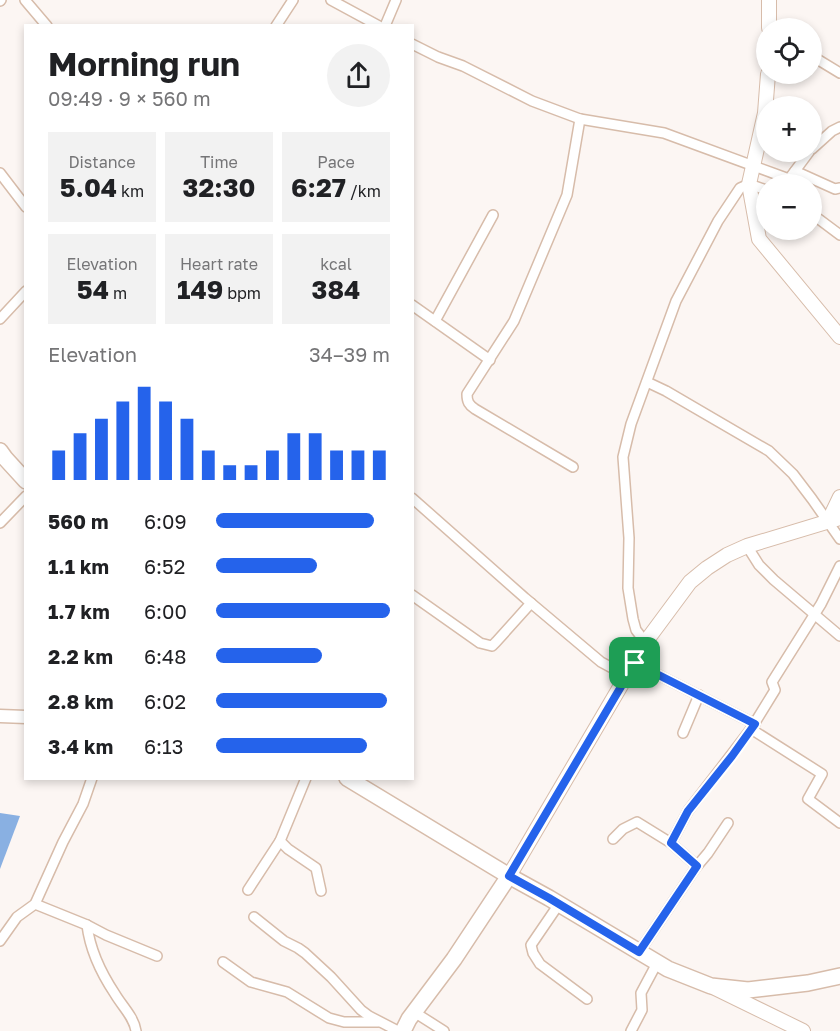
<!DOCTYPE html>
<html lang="en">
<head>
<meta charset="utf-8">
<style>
  body { margin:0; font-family:"Golos Text",sans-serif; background:#f2f2f2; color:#202124; height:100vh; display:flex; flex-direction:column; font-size:22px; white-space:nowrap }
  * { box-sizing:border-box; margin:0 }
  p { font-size:20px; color:#757577 }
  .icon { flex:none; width:33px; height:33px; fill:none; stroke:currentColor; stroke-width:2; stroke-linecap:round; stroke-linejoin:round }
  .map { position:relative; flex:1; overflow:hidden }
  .side { position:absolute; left:24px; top:24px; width:390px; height:756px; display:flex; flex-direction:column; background:#fff; border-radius:0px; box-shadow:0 3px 9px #0003 }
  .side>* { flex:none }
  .tools { position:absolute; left:756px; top:18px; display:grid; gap:12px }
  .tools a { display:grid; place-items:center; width:66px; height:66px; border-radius:50%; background:#fff; box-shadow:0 3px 9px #0003; font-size:30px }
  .pin { position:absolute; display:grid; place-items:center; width:51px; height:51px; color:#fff; margin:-26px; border-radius:12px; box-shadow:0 3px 9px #0006 }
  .round { display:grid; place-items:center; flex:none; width:63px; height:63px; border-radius:32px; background:#f2f2f2 }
  .summary { display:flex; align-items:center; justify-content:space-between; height:102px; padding:0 24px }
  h1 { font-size:33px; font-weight:700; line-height:45px }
  .figures { display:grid; grid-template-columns:repeat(3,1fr); gap:9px; height:102px; padding:6px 24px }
  .figures div { display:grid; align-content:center; border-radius:0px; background:#f2f2f2; text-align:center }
  .figures b { font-size:26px; font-weight:700 }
  .figures small { font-size:16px; font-weight:400 }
  .figures p { font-size:16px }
  .chart { height:168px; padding:12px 24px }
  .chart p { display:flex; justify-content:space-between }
  .chart svg { width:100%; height:108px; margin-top:6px; stroke:#2563eb; stroke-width:6 }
  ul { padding:0 24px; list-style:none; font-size:20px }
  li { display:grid; grid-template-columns:96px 72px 1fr; align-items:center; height:45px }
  li i { height:15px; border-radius:8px; background:#2563eb }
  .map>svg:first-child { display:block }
  .water { fill:#89b0e2 }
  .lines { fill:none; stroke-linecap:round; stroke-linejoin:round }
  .minor-casing { stroke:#d7bcaa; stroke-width:12 }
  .tertiary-casing { stroke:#d7bcaa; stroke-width:15 }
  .secondary-casing { stroke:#d7bcaa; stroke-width:16 }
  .primary-casing { stroke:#d7bcaa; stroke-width:18 }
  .minor { stroke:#fff; stroke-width:9 }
  .tertiary { stroke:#fff; stroke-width:12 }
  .secondary { stroke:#fff; stroke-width:14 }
  .primary { stroke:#fff; stroke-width:15 }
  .route-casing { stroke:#fff; stroke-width:12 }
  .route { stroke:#2563eb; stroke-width:8 }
</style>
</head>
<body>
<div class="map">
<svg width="840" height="1031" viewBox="0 0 840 1031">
  <rect width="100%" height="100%" fill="#fcf6f3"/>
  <polygon class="water" points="0,813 20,816 0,869"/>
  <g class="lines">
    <defs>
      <g id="minor">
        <polyline points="25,0 47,26"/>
        <polyline points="331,0 379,26"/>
        <polyline points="0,1 1,0"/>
        <polyline points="276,26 293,0"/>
        <polyline points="385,26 396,0"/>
        <polyline points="412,44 438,57 463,66 532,101 580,119 664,133 789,179 809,152"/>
        <polyline points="812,56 840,73"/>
        <polyline points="812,149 832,131 840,127"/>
        <polyline points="795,171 835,189 840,188"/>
        <polyline points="0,173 26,207"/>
        <polyline points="812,214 840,235"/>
        <polyline points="412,305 490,360"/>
        <polyline points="0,319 26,291"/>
        <polyline points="435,321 493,215"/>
        <polyline points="647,382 666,391 769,451 793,474 812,499 840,539"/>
        <path d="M 573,467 L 475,409 C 469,405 467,402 467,394 L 514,321 L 567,195 L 580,119"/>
        <polyline points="412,498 525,598 601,662 627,676"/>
        <polyline points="0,523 26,496"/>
        <polyline points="747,546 759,565 774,580 840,636"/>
        <polyline points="412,595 480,643 492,646 496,642 531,603"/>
        <polyline points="646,643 636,630 633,619 628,588 629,538 623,457 631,424 676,301 718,221 740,188 749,184 766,190"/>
        <polyline points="635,663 755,724"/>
        <polyline points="751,729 822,774 808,799 840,823"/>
        <polyline points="683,733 699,695"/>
        <polyline points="306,778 280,841 288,849 316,868 321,891"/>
        <polyline points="613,839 623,829 637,822 671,843 697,866"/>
        <polyline points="671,843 688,811 751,729 775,690 772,682 821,604 840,566"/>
        <polyline points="248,890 280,841"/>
        <polyline points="35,904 87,925 106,935 157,956"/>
        <polyline points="559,904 531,945 533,953 540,964 587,999"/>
        <polyline points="254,917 284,941 298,948 305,953 331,977 361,1010 369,1016 398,1031"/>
        <path d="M 87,925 C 90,950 101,973 115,994 C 122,1006 134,1017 136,1031"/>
        <polyline points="0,941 17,917 35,904 63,842 83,804 92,778"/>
        <polyline points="639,952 697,866 708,853 728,823"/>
        <polyline points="223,962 251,982 287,992 329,1018 344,1022 378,1022"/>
        <polyline points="414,1012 444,1031"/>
        <polyline points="631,1031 642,1010 641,993 657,963"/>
      </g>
      <polyline id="tertiary" points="0,716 26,717"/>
      <g id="secondary">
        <polyline points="769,0 769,28"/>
        <polyline points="768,74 765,113 749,184 759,239 840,337"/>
        <polyline points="828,522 840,497"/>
        <polyline points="509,876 650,636 690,582 707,568 727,555 747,546 840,518"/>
        <polyline points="715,988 803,1031"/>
      </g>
      <g id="primary">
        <polyline points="0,451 5,458 26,481"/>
        <polyline points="347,778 509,876 549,898 668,969 711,986 748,990 808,983 840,976"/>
        <polyline points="403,1031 409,1019 454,959 509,876"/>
      </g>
    </defs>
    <use href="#minor" class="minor-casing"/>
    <use href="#tertiary" class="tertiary-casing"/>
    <use href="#secondary" class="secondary-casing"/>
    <use href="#primary" class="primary-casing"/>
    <use href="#minor" class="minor"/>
    <use href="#tertiary" class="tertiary"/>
    <use href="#secondary" class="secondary"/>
    <use href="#primary" class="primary"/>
  </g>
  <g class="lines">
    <defs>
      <polygon id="route" points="635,663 755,724 732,756 688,811 671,843 697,866 639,952 549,898 509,876"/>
    </defs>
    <use href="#route" class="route-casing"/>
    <use href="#route" class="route"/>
  </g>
</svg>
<div class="tools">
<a><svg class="icon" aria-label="locate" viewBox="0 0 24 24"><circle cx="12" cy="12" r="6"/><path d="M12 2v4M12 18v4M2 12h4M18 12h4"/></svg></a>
<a>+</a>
<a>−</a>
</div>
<div class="pin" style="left:635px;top:663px;background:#1e9e55"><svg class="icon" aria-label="arrive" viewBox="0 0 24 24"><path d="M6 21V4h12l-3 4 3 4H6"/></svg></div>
<section class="side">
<div class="summary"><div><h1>Morning run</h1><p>09:49 · 9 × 560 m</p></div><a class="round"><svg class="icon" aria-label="share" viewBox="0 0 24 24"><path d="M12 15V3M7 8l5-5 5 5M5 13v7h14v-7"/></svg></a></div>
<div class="figures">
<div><p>Distance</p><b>5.04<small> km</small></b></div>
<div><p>Time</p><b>32:30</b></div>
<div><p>Pace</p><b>6:27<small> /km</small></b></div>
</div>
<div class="figures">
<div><p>Elevation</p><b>54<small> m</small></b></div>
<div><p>Heart rate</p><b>149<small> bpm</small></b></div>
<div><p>kcal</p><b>384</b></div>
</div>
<div class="chart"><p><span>Elevation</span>34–39 m</p>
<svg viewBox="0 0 160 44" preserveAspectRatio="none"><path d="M5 44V32M15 44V25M25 44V19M35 44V12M45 44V6M55 44V12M65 44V19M75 44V32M85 44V38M95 44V38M105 44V32M115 44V25M125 44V25M135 44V32M145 44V32M155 44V32"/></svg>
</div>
<ul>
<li><b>560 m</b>6:09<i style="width:91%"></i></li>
<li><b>1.1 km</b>6:52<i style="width:58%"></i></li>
<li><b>1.7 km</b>6:00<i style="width:100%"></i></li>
<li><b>2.2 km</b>6:48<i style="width:61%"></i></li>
<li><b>2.8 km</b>6:02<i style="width:98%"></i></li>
<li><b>3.4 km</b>6:13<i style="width:87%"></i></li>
</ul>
</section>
</div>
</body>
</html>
